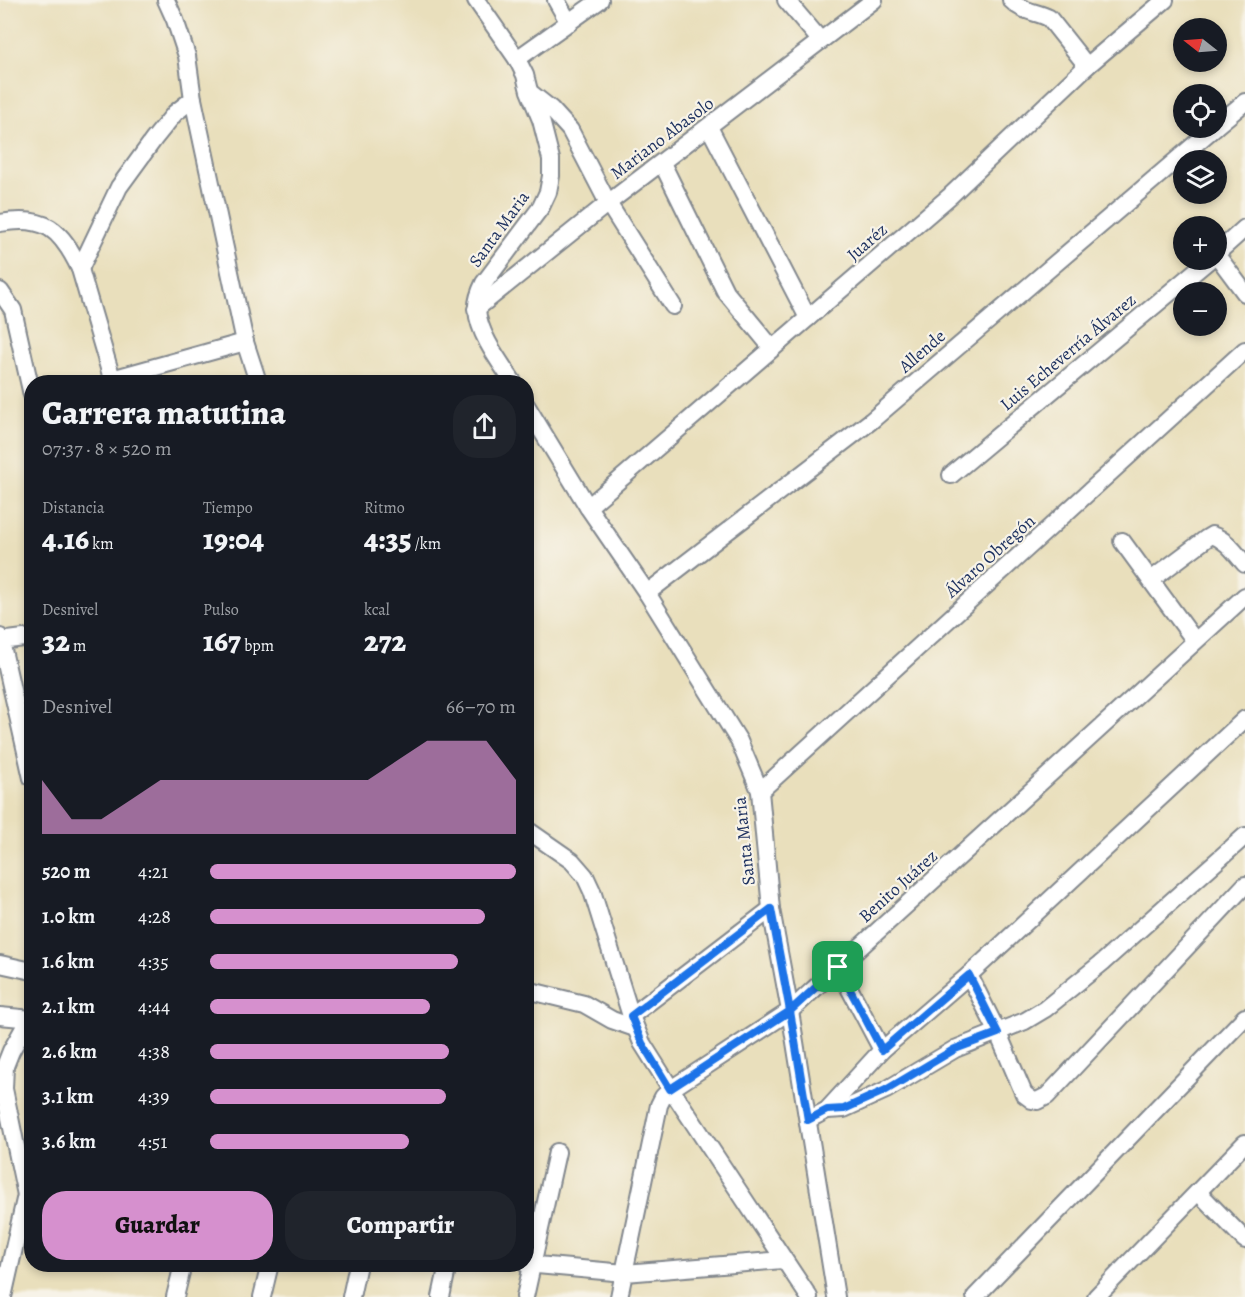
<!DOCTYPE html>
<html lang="es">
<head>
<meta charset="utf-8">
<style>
  body { margin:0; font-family:Alegreya,serif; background:#20242c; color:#f1f3f6; height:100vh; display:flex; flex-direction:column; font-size:22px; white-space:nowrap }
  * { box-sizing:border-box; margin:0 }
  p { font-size:20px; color:#9ea1a6 }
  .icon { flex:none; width:33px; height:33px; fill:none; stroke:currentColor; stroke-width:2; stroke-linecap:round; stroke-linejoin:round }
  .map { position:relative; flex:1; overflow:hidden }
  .drawer { position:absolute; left:24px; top:375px; width:510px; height:897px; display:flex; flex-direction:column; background:#171b24; border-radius:24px; box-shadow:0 3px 9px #0003 }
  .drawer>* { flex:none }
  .needle { width:39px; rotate:287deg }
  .fabs { position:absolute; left:1173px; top:18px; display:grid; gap:12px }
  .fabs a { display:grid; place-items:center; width:54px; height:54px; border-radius:50%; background:#171b24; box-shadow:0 3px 9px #0003; font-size:30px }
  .pin { position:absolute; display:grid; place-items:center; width:51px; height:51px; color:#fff; margin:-26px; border-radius:12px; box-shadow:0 3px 9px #0006 }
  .round { display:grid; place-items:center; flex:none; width:63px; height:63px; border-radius:24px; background:#20242c }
  .summary { display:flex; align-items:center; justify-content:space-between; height:102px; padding:0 18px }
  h1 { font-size:33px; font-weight:800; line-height:45px }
  .stats { display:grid; grid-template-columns:repeat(3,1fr); gap:9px; height:102px; padding:6px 18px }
  .stats div { display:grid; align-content:center }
  .stats b { font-size:30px; font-weight:800 }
  .stats small { font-size:16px; font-weight:400 }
  .stats p { font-size:16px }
  .chart { height:168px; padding:12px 18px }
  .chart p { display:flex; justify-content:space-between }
  .chart svg { width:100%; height:108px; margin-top:6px; fill:#d690ce; opacity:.7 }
  .cta { display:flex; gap:12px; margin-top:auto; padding:12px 18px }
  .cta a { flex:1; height:69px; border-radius:24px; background:#d690ce; color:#111; font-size:24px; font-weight:800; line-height:69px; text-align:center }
  .cta a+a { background:#20242c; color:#f1f3f6 }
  ul { padding:0 18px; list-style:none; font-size:20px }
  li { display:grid; grid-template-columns:96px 72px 1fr; align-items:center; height:45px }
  li i { height:15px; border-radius:8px; background:#d690ce }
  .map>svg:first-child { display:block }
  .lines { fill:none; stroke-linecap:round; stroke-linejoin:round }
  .minor-casing { stroke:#82878d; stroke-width:20 }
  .minor { stroke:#fff; stroke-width:16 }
  .route-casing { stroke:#fff; stroke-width:12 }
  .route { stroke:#1a73e8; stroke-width:8 }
  .labels { text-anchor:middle; stroke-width:4.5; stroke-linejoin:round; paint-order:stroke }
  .street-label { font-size:18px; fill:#1b2f5e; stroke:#f7f3e8 }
</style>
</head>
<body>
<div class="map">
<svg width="1245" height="1297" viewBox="0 0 1245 1297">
  <rect width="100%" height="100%" fill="#f7f3e8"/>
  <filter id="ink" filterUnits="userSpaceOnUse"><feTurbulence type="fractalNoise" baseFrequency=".0167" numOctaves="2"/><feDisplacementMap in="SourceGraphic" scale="12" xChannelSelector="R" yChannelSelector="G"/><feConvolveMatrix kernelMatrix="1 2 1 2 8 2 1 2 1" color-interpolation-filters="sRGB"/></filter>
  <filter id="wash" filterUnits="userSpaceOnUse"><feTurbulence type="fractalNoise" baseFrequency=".008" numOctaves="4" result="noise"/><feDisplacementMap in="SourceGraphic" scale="24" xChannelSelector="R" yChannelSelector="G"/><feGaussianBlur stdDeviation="1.35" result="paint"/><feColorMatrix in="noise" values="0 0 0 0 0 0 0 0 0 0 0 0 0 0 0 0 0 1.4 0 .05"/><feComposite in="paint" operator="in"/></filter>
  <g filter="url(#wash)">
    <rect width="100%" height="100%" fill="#e9dfbc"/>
  </g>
  <g filter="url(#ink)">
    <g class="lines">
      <defs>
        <g id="minor">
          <polyline points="166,0 175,20 187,56 193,99 245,342 258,382"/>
          <path d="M 476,0 L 517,59 L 525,75 L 529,91 L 541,120 L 551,159 L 551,176 L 548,192 L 541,207 L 484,283 C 480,291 476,301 477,310 C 479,335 500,362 513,382"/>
          <polyline points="556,0 569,23"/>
          <polyline points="786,0 821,41"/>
          <path d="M 1011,0 C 1022,12 1035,11 1049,18 L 1087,66"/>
          <polyline points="517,59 600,0"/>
          <polyline points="532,94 551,109 570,130 608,203 673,306"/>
          <polyline points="1216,126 1245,102"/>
          <polyline points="709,127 808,318"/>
          <polyline points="662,163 725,291 772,348"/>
          <path d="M 0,223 C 45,215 61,229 80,269 L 113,382"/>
          <polyline points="1216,254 1245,293"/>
          <polyline points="1216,254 1245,228"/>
          <polyline points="80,269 119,187 154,139 175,113 193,99"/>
          <polyline points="0,291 13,310 32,395"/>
          <polyline points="476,309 608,203 874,0"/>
          <polyline points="112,379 245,342"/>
          <polyline points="526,405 588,507 647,593 739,741 760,791 771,909 790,1011 836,1297"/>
          <polyline points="951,475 1209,260"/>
          <polyline points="588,507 950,196 1087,66 1165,0"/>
          <polyline points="1122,541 1195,641"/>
          <path d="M 1151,580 L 1207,538 L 1212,535 C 1227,540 1235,553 1245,564"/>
          <polyline points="647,593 871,421 1214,128"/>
          <polyline points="0,637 32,778"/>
          <polyline points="0,641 32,637"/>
          <polyline points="760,791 1245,350"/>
          <polyline points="526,829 572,861 585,876 592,891 631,1016 642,1043 671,1089 809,1297"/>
          <polyline points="0,964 32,971"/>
          <polyline points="838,967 882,1050"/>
          <polyline points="969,975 998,1033 1024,1094 1032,1100 1037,1101 1047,1096 1245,885"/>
          <polyline points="535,992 584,1004 612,1020 635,1028"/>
          <polyline points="0,1016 32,1019"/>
          <polyline points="631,1016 771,909"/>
          <polyline points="827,1110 844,1109 886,1090 955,1049 1025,1021 1045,1009 1103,962 1245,836"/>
          <polyline points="808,1120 827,1110 882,1050 969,975 1245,719"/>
          <polyline points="1198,1192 1245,1240"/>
          <polyline points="26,1195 4,1089 5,1066 11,1051 29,1019"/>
          <polyline points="526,1264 625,1273 783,1260"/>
          <polyline points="3,1297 26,1195 32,1158"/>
          <polyline points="175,1297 183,1264"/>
          <polyline points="262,1297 270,1264"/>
          <polyline points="351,1297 358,1264"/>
          <polyline points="441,1297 448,1264"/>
          <polyline points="525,1297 557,1152"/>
          <polyline points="619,1297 659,1105 663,1097 671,1089 790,1011 1245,596"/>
          <polyline points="975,1297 1245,1017"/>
          <polyline points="1096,1297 1245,1143"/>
        </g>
      </defs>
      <use href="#minor" class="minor-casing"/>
      <use href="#minor" class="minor"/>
    </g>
  </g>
  <g class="lines" filter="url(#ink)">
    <defs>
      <polyline id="route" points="838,967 790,1011 670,1089 642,1043 631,1016 771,909 790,1011 808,1120 827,1110 844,1109 886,1090 955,1049 998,1033 969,975 882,1050 838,967"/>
    </defs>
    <use href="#route" class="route-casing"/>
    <use href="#route" class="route"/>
  </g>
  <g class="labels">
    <g class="street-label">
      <text transform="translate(662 138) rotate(-37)" y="6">Mariano Abasolo</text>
      <text transform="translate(499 229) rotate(-54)" y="6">Santa Maria</text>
      <text transform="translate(867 242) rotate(-41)" y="6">Juaréz</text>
      <text transform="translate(922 351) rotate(-41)" y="6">Allende</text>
      <text transform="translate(1068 352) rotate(-40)" y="6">Luis Echeverría Álvarez</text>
      <text transform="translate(990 556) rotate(-42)" y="6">Álvaro Obregón</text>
      <text transform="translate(744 841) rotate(-96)" y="6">Santa Maria</text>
      <text transform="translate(898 886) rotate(-42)" y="6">Benito Juárez</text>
    </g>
  </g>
</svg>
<div class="fabs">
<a><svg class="needle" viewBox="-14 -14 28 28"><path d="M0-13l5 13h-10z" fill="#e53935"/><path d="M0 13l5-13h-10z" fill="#9ea1a6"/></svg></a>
<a><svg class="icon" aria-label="locate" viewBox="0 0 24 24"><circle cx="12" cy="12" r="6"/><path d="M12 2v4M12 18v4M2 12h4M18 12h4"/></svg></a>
<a><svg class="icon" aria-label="layers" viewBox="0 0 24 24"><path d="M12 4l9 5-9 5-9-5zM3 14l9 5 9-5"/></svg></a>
<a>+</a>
<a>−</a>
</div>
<div class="pin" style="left:838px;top:967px;background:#1e9e55"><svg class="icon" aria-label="arrive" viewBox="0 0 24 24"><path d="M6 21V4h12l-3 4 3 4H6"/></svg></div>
<section class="drawer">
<div class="summary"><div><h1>Carrera matutina</h1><p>07:37 · 8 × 520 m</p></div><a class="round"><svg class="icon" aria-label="share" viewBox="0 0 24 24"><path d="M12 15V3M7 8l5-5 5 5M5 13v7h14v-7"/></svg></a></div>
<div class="stats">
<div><p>Distancia</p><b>4.16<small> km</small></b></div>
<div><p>Tiempo</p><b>19:04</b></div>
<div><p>Ritmo</p><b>4:35<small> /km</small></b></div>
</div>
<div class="stats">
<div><p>Desnivel</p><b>32<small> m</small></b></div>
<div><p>Pulso</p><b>167<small> bpm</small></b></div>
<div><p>kcal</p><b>272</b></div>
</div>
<div class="chart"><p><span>Desnivel</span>66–70 m</p>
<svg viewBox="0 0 160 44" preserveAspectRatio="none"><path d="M0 44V22L10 38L20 38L30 30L40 22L50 22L60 22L70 22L80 22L90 22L100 22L110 22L120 14L130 6L140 6L150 6L160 22V44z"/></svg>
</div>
<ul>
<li><b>520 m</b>4:21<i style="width:100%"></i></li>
<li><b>1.0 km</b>4:28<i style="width:90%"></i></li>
<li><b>1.6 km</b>4:35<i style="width:81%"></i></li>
<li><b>2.1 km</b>4:44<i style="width:72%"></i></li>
<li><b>2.6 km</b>4:38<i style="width:78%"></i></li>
<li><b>3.1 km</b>4:39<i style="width:77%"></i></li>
<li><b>3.6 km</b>4:51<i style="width:65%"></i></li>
</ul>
<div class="cta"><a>Guardar</a><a>Compartir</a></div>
</section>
</div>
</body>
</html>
